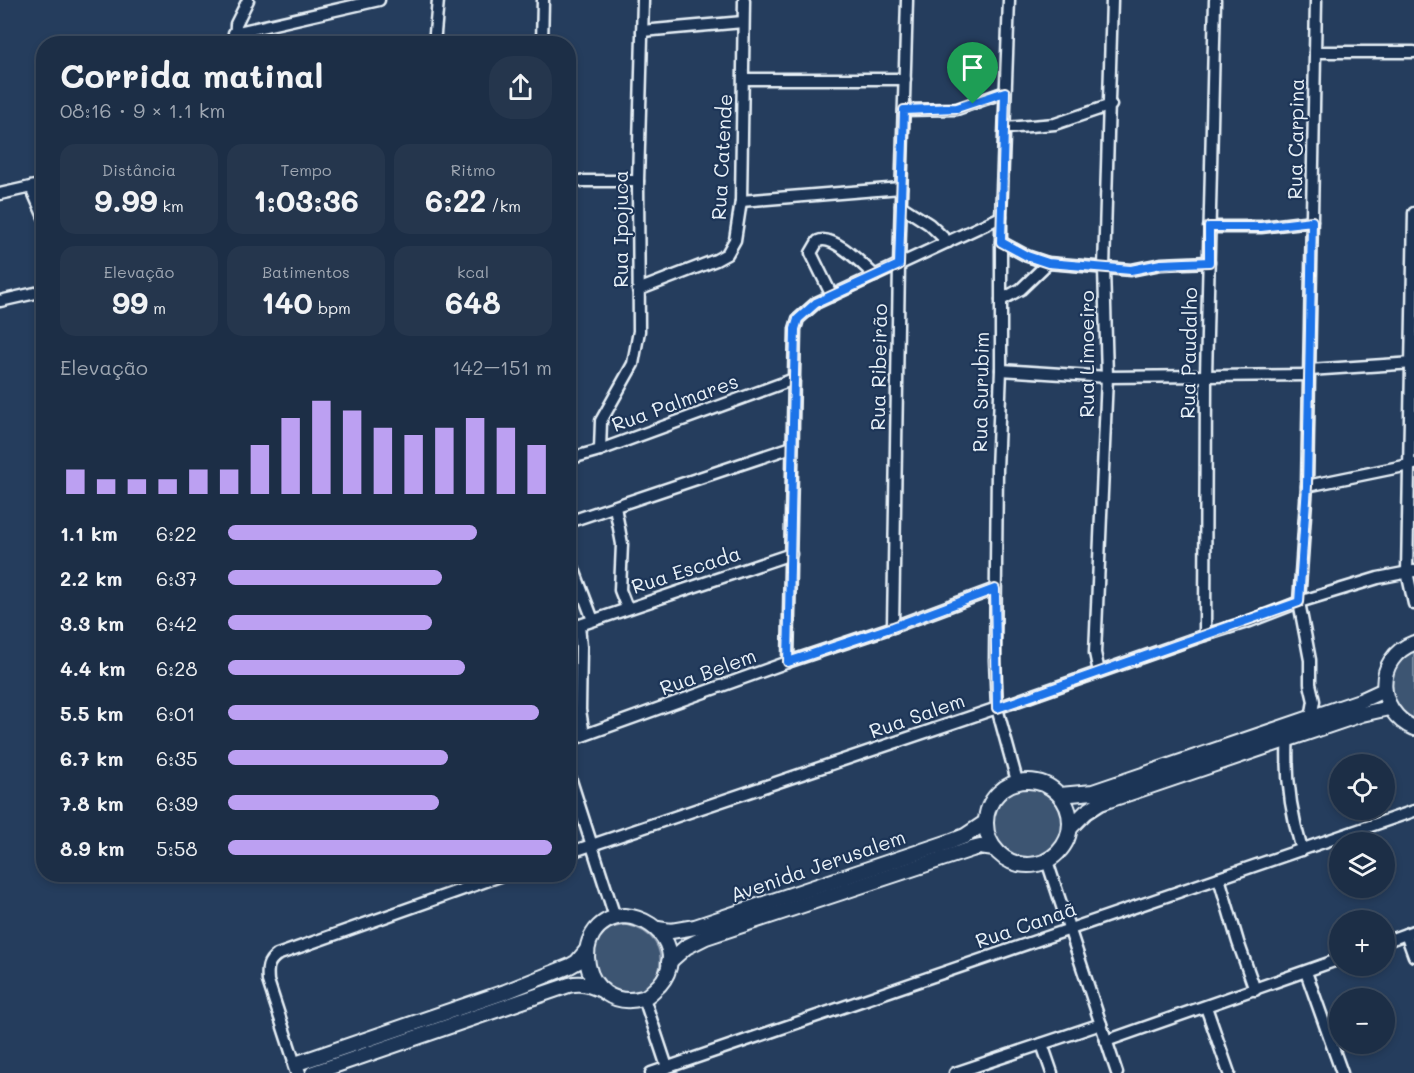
<!DOCTYPE html>
<html lang="pt">
<head>
<meta charset="utf-8">
<style>
  body { margin:0; font-family:Mali,sans-serif; background:#25364d; color:#f1f3f6; height:100vh; display:flex; flex-direction:column; font-size:22px; white-space:nowrap }
  * { box-sizing:border-box; margin:0 }
  p { font-size:20px; color:#a0a8b3 }
  .icon { flex:none; width:33px; height:33px; fill:none; stroke:currentColor; stroke-width:2; stroke-linecap:round; stroke-linejoin:round }
  .map { position:relative; flex:1; overflow:hidden }
  .panel { position:absolute; left:36px; top:36px; width:540px; height:846px; display:flex; flex-direction:column; background:#1c2e46; border-radius:24px; box-shadow:0 3px 9px #0003,0 0 0 2px #3a4a5f }
  .panel>* { flex:none }
  .buttons { position:absolute; left:1329px; top:754px; display:grid; gap:12px }
  .buttons a { display:grid; place-items:center; width:66px; height:66px; border-radius:50%; background:#1c2e46; box-shadow:0 3px 9px #0003,0 0 0 2px #3a4a5f; font-size:30px }
  .pin { position:absolute; display:grid; place-items:center; width:51px; height:51px; color:#fff; margin:-62px -26px; border-radius:50% 50% 50% 0; rotate:-45deg; box-shadow:0 0 6px #0007 }
  .pin .icon { rotate:45deg }
  .round { display:grid; place-items:center; flex:none; width:63px; height:63px; border-radius:24px; background:#25364d }
  .head { display:flex; align-items:center; justify-content:space-between; height:102px; padding:0 24px }
  h1 { font-size:33px; font-weight:700; line-height:45px }
  .metrics { display:grid; grid-template-columns:repeat(3,1fr); gap:9px; height:102px; padding:6px 24px }
  .metrics div { display:grid; align-content:center; border-radius:15px; background:#25364d; text-align:center }
  .metrics b { font-size:30px; font-weight:700 }
  .metrics small { font-size:16px; font-weight:400 }
  .metrics p { font-size:16px }
  .chart { height:168px; padding:12px 24px }
  .chart p { display:flex; justify-content:space-between }
  .chart svg { width:100%; height:108px; margin-top:6px; stroke:#bca0f2; stroke-width:6 }
  ul { padding:0 24px; list-style:none; font-size:20px }
  li { display:grid; grid-template-columns:96px 72px 1fr; align-items:center; height:45px }
  li i { height:15px; border-radius:8px; background:#bca0f2 }
  .map>svg:first-child { display:block }
  .green { fill:#3e5472; stroke:#93a2b5; stroke-width:1.5 }
  .lines { fill:none; stroke-linecap:round; stroke-linejoin:round }
  .minor-casing { stroke:#e8f1f8; stroke-width:15 }
  .tertiary-casing { stroke:#e8f1f8; stroke-width:18 }
  .minor { stroke:#1d3557; stroke-width:10 }
  .tertiary { stroke:#1d3557; stroke-width:14 }
  .route-casing { stroke:#fff; stroke-width:12 }
  .route { stroke:#1a73e8; stroke-width:8 }
  .labels { text-anchor:middle; stroke-width:4.5; stroke-linejoin:round; paint-order:stroke }
  .street-label { font-size:20px; fill:#e8f1f8; stroke:#1d3557 }
</style>
</head>
<body>
<div class="map">
<svg width="1414" height="1073" viewBox="0 0 1414 1073">
  <rect width="100%" height="100%" fill="#253d5d"/>
  <filter id="ink" filterUnits="userSpaceOnUse"><feTurbulence type="fractalNoise" baseFrequency=".0167" numOctaves="2"/><feDisplacementMap in="SourceGraphic" scale="12" xChannelSelector="R" yChannelSelector="G"/><feConvolveMatrix kernelMatrix="1 2 1 2 8 2 1 2 1" color-interpolation-filters="sRGB"/></filter>
  <g filter="url(#ink)">
    <g class="green">
      <path d="M 1414,651 L 1414,718 C 1382,704 1383,665 1414,651 Z"/>
      <circle cx="1027" cy="825" r="36"/>
      <path d="M 627,925 C 683,937 658,1002 627,996 C 617,994 606,987 597,983 C 595,973 589,958 592,948 C 595,932 613,926 627,925 Z"/>
    </g>
    <g class="lines">
      <defs>
        <g id="minor">
          <polyline points="1009,0 1001,217 1001,370 997,470 995,660 997,708 1017,781"/>
          <polyline points="642,31 743,22"/>
          <polyline points="234,33 379,0"/>
          <polyline points="235,44 236,24 248,0"/>
          <polyline points="434,44 438,0"/>
          <polyline points="542,44 543,0"/>
          <polyline points="1315,52 1414,52"/>
          <polyline points="744,79 905,79"/>
          <polyline points="904,110 957,109 1005,92"/>
          <polyline points="1005,128 1055,124 1111,105"/>
          <polyline points="568,181 638,181"/>
          <polyline points="31,187 44,217"/>
          <polyline points="0,194 44,184"/>
          <polyline points="741,201 901,188"/>
          <polyline points="901,206 929,224 948,242"/>
          <polyline points="1414,213 1407,572 1414,604"/>
          <polyline points="1209,227 1261,227 1312,221"/>
          <polyline points="1001,242 1027,256 1048,263 1131,270 1161,264 1209,262"/>
          <polyline points="638,290 716,260 727,254 735,240 741,201 744,0"/>
          <path d="M 832,296 L 811,253 L 818,241 C 834,234 863,265 875,276"/>
          <polyline points="1001,300 1021,289 1048,263"/>
          <polyline points="0,301 44,291"/>
          <polyline points="1001,370 1107,377 1309,375"/>
          <polyline points="1309,370 1414,363"/>
          <polyline points="600,450 601,421 633,364 639,331 638,181 643,0"/>
          <polyline points="568,459 600,450 794,379"/>
          <polyline points="1307,486 1414,464"/>
          <polyline points="615,507 622,544 620,590 627,608"/>
          <polyline points="568,522 792,447"/>
          <polyline points="568,554 593,620"/>
          <polyline points="579,625 581,647 580,710 584,735"/>
          <polyline points="893,627 899,265 907,0"/>
          <polyline points="568,629 791,554"/>
          <polyline points="1205,635 1206,376 1215,0"/>
          <polyline points="788,662 795,329 798,319 816,303 1001,217"/>
          <polyline points="1099,672 1095,653 1107,377 1104,268 1112,0"/>
          <polyline points="1311,718 1314,701 1310,684 1310,660 1299,602 1307,486 1316,0"/>
          <path d="M 1288,732 C 1285,773 1290,811 1302,850"/>
          <polyline points="568,741 788,662 893,627 995,589"/>
          <polyline points="568,771 615,917"/>
          <polyline points="568,853 997,708 1205,635 1250,621 1299,602 1378,578 1414,571"/>
          <polyline points="1047,861 1117,1073"/>
          <polyline points="1219,878 1238,942 1255,990"/>
          <polyline points="1406,934 1414,956"/>
          <polyline points="1384,942 1414,931"/>
          <polyline points="1306,972 1342,1073"/>
          <polyline points="644,998 667,1067"/>
          <polyline points="1206,1007 1229,1073"/>
          <polyline points="1106,1041 1340,959"/>
          <polyline points="1042,1044 1052,1073"/>
          <path d="M 295,1064 L 268,981 C 267,969 267,962 277,955 L 506,874"/>
          <polyline points="651,1073 1414,811"/>
          <polyline points="955,1073 1101,1024"/>
        </g>
        <g id="tertiary">
          <path d="M 1414,643 C 1373,658 1376,712 1414,728"/>
          <circle cx="1028" cy="823" r="42"/>
          <polyline points="1060,795 1093,792 1360,701 1384,690"/>
          <polyline points="1071,827 1086,812 1100,803 1362,714 1389,708"/>
          <path d="M 624,916 C 665,919 687,962 654,990 C 651,993 646,997 643,998 C 582,1015 564,922 624,916 Z"/>
          <polyline points="658,929 671,931 695,927 952,841 965,836 986,822"/>
          <polyline points="669,962 686,947 706,937 972,849 980,847 994,849"/>
          <polyline points="298,1073 295,1064 505,992 570,966 577,962 587,950"/>
          <path d="M 313,1073 L 569,985 C 582,982 589,985 602,990"/>
        </g>
      </defs>
      <use href="#minor" class="minor-casing"/>
      <use href="#tertiary" class="tertiary-casing"/>
      <use href="#minor" class="minor"/>
      <use href="#tertiary" class="tertiary"/>
    </g>
  </g>
  <g class="lines" filter="url(#ink)">
    <defs>
      <polygon id="route" points="1005,92 1001,242 1027,256 1048,263 1131,270 1161,264 1209,262 1209,227 1261,227 1312,221 1307,486 1299,602 997,708 995,589 893,627 788,662 795,329 798,319 816,303 899,265 904,110 957,108"/>
    </defs>
    <use href="#route" class="route-casing"/>
    <use href="#route" class="route"/>
  </g>
  <g class="labels">
    <g class="street-label">
      <text transform="translate(1296 139) rotate(-89)" y="7">Rua Carpina</text>
      <text transform="translate(722 157) rotate(-87)" y="7">Rua Catende</text>
      <text transform="translate(621 229) rotate(-90)" y="7">Rua Ipojuca</text>
      <text transform="translate(1189 353) rotate(-89)" y="7">Rua Paudalho</text>
      <text transform="translate(1087 354) rotate(-90)" y="7">Rua Limoeiro</text>
      <text transform="translate(879 367) rotate(-89)" y="7">Rua Ribeirão</text>
      <text transform="translate(981 392) rotate(-89)" y="7">Rua Surubim</text>
      <text transform="translate(675 403) rotate(-20)" y="7">Rua Palmares</text>
      <text transform="translate(686 570) rotate(-18)" y="7">Rua Escada</text>
      <text transform="translate(708 672) rotate(-20)" y="7">Rua Belem</text>
      <text transform="translate(917 716) rotate(-19)" y="7">Rua Salem</text>
      <text transform="translate(818 866) rotate(-19)" y="7">Avenida Jerusalem</text>
      <text transform="translate(1026 925) rotate(-19)" y="7">Rua Canaã</text>
    </g>
  </g>
</svg>
<div class="buttons">
<a><svg class="icon" aria-label="locate" viewBox="0 0 24 24"><circle cx="12" cy="12" r="6"/><path d="M12 2v4M12 18v4M2 12h4M18 12h4"/></svg></a>
<a><svg class="icon" aria-label="layers" viewBox="0 0 24 24"><path d="M12 4l9 5-9 5-9-5zM3 14l9 5 9-5"/></svg></a>
<a>+</a>
<a>−</a>
</div>
<div class="pin" style="left:973px;top:104px;background:#1e9e55"><svg class="icon" aria-label="arrive" viewBox="0 0 24 24"><path d="M6 21V4h12l-3 4 3 4H6"/></svg></div>
<section class="panel">
<div class="head"><div><h1>Corrida matinal</h1><p>08:16 · 9 × 1.1 km</p></div><a class="round"><svg class="icon" aria-label="share" viewBox="0 0 24 24"><path d="M12 15V3M7 8l5-5 5 5M5 13v7h14v-7"/></svg></a></div>
<div class="metrics">
<div><p>Distância</p><b>9.99<small> km</small></b></div>
<div><p>Tempo</p><b>1:03:36</b></div>
<div><p>Ritmo</p><b>6:22<small> /km</small></b></div>
</div>
<div class="metrics">
<div><p>Elevação</p><b>99<small> m</small></b></div>
<div><p>Batimentos</p><b>140<small> bpm</small></b></div>
<div><p>kcal</p><b>648</b></div>
</div>
<div class="chart"><p><span>Elevação</span>142–151 m</p>
<svg viewBox="0 0 160 44" preserveAspectRatio="none"><path d="M5 44V34M15 44V38M25 44V38M35 44V38M45 44V34M55 44V34M65 44V24M75 44V13M85 44V6M95 44V10M105 44V17M115 44V20M125 44V17M135 44V13M145 44V17M155 44V24"/></svg>
</div>
<ul>
<li><b>1.1 km</b>6:22<i style="width:77%"></i></li>
<li><b>2.2 km</b>6:37<i style="width:66%"></i></li>
<li><b>3.3 km</b>6:42<i style="width:63%"></i></li>
<li><b>4.4 km</b>6:28<i style="width:73%"></i></li>
<li><b>5.5 km</b>6:01<i style="width:96%"></i></li>
<li><b>6.7 km</b>6:35<i style="width:68%"></i></li>
<li><b>7.8 km</b>6:39<i style="width:65%"></i></li>
<li><b>8.9 km</b>5:58<i style="width:100%"></i></li>
</ul>
</section>
</div>
</body>
</html>
